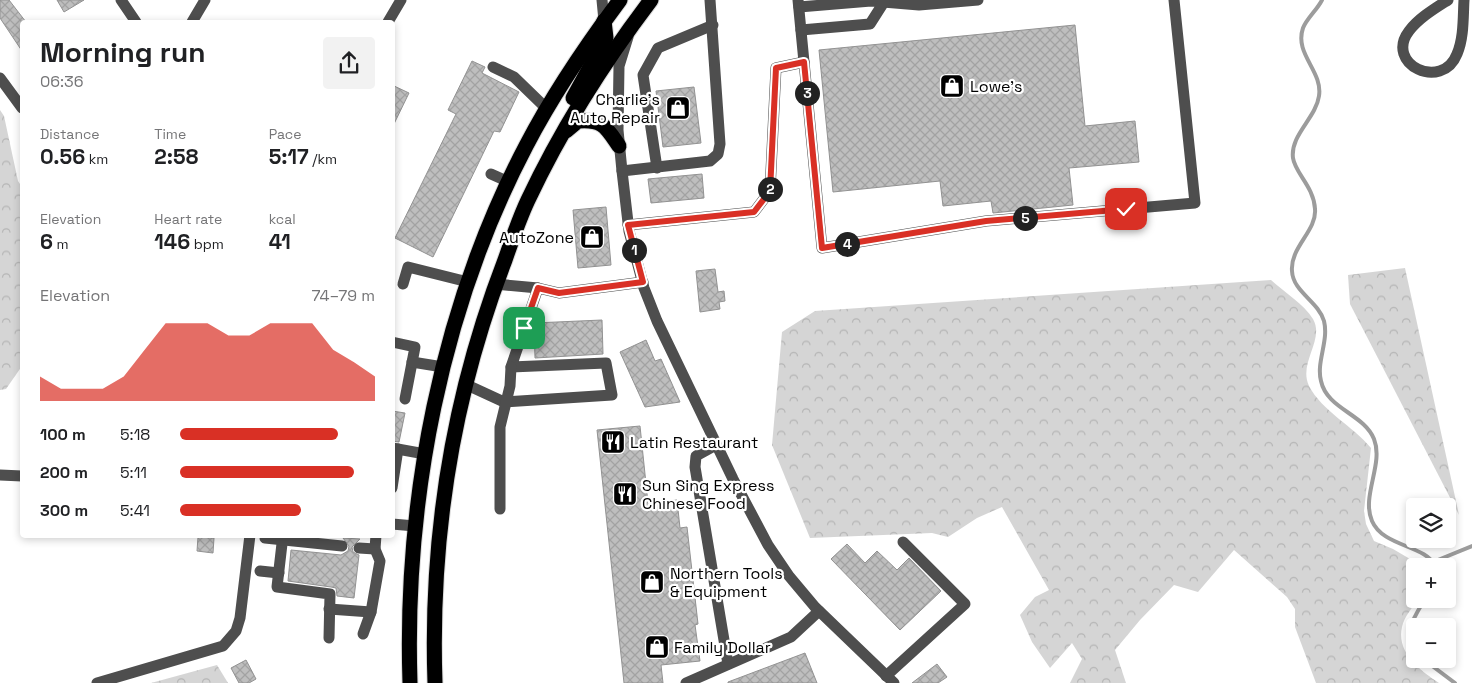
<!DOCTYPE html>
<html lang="en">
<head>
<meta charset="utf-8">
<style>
  body { margin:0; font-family:"Space Grotesk",sans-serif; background:#f2f2f2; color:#202124; height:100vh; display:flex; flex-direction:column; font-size:19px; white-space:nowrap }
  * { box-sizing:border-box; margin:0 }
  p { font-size:16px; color:#757577 }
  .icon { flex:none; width:28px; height:28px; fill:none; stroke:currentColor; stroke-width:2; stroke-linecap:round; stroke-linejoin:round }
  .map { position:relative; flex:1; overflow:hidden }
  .sheet { position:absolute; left:20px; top:20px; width:375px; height:518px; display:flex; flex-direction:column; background:#fff; border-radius:5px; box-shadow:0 2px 8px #0003 }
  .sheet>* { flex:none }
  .buttons { position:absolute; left:1406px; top:498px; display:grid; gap:10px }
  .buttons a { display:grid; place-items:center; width:50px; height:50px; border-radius:5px; background:#fff; box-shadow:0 2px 8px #0003; font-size:25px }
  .pin { position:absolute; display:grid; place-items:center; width:42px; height:42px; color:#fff; margin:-21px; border-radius:10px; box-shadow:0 2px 8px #0006 }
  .km { position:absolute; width:25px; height:25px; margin:-12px; border-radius:50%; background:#222; color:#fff; font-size:14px; line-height:25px; text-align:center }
  .round { display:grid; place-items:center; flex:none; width:52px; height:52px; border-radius:5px; background:#f2f2f2 }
  .summary { display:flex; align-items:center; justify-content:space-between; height:85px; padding:0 20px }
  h1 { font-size:28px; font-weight:600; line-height:38px }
  .stats { display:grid; grid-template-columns:repeat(3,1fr); gap:8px; height:85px; padding:5px 20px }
  .stats div { display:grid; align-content:center }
  .stats b { font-size:21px; font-weight:600 }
  .stats small { font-size:14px; font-weight:400 }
  .stats p { font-size:14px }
  .chart { height:140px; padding:10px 20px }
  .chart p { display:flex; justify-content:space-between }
  .chart svg { width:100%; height:90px; margin-top:5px; fill:#d93025; opacity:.7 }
  ul { padding:0 20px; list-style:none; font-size:16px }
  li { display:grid; grid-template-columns:80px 60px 1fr; align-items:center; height:38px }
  li i { height:12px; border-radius:6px; background:#d93025 }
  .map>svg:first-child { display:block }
  .forest { fill:url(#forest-crowns) }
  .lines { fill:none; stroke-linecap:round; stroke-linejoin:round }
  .stream { stroke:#9c9c9c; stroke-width:4 }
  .building { fill:url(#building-cross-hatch); stroke:#929292 }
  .highway-casing { stroke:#dbdbdb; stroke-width:17 }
  .minor { stroke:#4e4e4e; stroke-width:11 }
  .highway { stroke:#000; stroke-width:15 }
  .route-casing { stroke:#fff; stroke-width:10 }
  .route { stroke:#d93025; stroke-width:6 }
  .labels { text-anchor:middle; stroke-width:4.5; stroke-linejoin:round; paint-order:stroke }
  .poi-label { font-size:16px; fill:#000; stroke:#fff; text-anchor:start }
</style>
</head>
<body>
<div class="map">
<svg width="1472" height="683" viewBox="0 0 1472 683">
  <defs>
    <pattern id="forest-crowns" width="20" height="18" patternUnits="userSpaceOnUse" patternTransform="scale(1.25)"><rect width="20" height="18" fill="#d5d5d5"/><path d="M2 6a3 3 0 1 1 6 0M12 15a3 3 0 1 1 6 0" fill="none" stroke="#b5b5b5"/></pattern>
    <pattern id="building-cross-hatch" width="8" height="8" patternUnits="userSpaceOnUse" patternTransform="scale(1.25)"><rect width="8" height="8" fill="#bebebe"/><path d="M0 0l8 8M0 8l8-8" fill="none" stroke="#a2a2a2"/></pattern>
  </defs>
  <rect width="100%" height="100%" fill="#fff"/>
  <g class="forest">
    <polygon points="0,110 4,116 18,181 22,187 22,366 6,389 0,390"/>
    <polygon points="1405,268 1459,515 1350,304 1348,275"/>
    <path d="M 1271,280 C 1284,292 1304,304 1313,319 C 1325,340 1298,363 1309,386 C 1322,411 1353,426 1371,448 L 1364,511 L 1366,524 L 1374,541 L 1393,549 L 1422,566 L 1415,566 L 1415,599 L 1418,599 C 1413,607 1404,617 1402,627 C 1396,653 1421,671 1439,683 L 1316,683 L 1295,627 L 1295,609 L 1287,597 L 1234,550 L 1198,592 L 1174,585 L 1140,620 L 1115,650 L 1126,683 L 1070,683 L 1082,659 L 1072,643 L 1050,668 L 1032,642 L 1020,615 L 1035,597 L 1049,590 L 1002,507 L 977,518 L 948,537 L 932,533 L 810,538 L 772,445 L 782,332 L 815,311 Z"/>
    <polygon points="217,665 228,683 151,683"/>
  </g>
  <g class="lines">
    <g class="stream">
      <path d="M 1322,0 C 1317,10 1307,18 1303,28 C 1294,54 1323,71 1319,96 C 1316,118 1290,135 1293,158 C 1295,173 1314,187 1315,209 C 1317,231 1290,247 1292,271 C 1293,292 1318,301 1324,321 C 1329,341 1316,362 1321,381 C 1327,409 1364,414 1374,439 C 1384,464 1361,496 1372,521 C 1383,547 1426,545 1435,566"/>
      <polyline points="1433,562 1472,546"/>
      <path d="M 1415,652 C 1402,633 1415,616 1425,599"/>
      <polyline points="1423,659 1455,683"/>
    </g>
  </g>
  <g class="building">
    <polygon points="0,0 9,0 26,22 22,22 22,51 0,18"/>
    <polygon points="57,0 84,0 64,12"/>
    <polygon points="1075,25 1085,126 1135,121 1139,162 1069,168 1073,205 993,213 991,201 943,206 940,181 833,192 819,50"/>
    <polygon points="472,61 485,67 482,73 519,92 500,132 494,131 433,257 395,238 456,114 448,110"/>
    <polygon points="392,85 409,93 392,128"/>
    <polygon points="694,87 701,143 663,147 656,91"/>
    <polygon points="702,174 704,198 651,203 648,179"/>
    <polygon points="606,207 611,265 578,268 573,210"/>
    <polygon points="715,269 718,292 724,291 725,301 719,302 720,309 700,312 696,271"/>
    <polygon points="602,320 603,354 535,358 534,323"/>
    <polygon points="646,340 655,361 661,359 680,402 645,407 620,352"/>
    <polygon points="392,411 405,413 399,442 392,441"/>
    <polygon points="640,426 648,503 677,500 680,528 687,527 698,624 695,625 700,661 661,665 663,683 624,683 597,430"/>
    <polygon points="198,537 214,538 213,553 197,551"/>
    <polygon points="343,538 360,539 352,547 353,552 359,555 354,598 337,596 336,588 331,587 288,581 291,550 341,555 348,551 349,546"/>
    <polygon points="847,544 865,563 877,551 897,570 909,558 941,591 900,630 831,559"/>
    <polygon points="805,653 817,683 728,683 728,682"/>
    <polygon points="246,660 256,679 249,683 239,683 231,668"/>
    <polygon points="937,664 947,677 938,683 912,683"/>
  </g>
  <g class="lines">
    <defs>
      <g id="highway">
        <polyline points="573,98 606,38 604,21"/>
        <path d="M 566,131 L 578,121 C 603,119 606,127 619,146"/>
        <path d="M 410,683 C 404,501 441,308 526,146 C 553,94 585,47 620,0"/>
        <path d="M 435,683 C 430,538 453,395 505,260 C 512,240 519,219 528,200 C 561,130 604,62 651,0"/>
      </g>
    </defs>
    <use href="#highway" class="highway-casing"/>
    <g class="minor">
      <polyline points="121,0 136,22"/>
      <polyline points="602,0 604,21"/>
      <polyline points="798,0 822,248 986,221 1195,203 1174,0"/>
      <path d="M 1448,0 C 1434,9 1419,18 1409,31 C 1384,64 1442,92 1457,54 C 1464,38 1463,17 1464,0"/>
      <polyline points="799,7 871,1 919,5 978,0"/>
      <polyline points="192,22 205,0"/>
      <polyline points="388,22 401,0"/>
      <polyline points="801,30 870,24 884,2"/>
      <polyline points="628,37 619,66 618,130 622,171 629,231 644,288 657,321 733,479 768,545 789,576 815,607 894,683"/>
      <polyline points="493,67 514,77 547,109"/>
      <polyline points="0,78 22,108"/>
      <polyline points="657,168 643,75 658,48 713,25"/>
      <polyline points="622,171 710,161 718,154 720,144 710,0"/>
      <polyline points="491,174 509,182"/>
      <polyline points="628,225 754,212 770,191 776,68 804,62"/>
      <polyline points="403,284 408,267 468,282"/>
      <polyline points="495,284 538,288"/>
      <polyline points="392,342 415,347 405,399"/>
      <polyline points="412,362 443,367"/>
      <polyline points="465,384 504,402 612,395 606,363 511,367 538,288 559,293 643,282"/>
      <polyline points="716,445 696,456 695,467 728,664"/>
      <polyline points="392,448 425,454"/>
      <polyline points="0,475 22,476"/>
      <polyline points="392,488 398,449"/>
      <polyline points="500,509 500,427 510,386 511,367"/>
      <polyline points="392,524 415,526"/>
      <polyline points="283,535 277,587 330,594 329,638"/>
      <polyline points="265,538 342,546"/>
      <polyline points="359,548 375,549"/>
      <polyline points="260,571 279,573"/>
      <polyline points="329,609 371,612"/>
      <polyline points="363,634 371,612 380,561 375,549 376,535"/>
      <polyline points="886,676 965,604 903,542"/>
      <polyline points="97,683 223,646 236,631 240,618 250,535"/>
      <polyline points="686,683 791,637 819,611"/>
    </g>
    <use href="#highway" class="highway"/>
  </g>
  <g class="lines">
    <defs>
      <polyline id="route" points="524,328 538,288 559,293 643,282 628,225 754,212 770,191 776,68 804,62 822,248 986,221 1126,209"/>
    </defs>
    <use href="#route" class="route-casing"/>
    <use href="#route" class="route"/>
  </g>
  <defs>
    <symbol id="shop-square" viewBox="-11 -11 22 22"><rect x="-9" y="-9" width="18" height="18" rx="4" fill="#000" stroke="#fff"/><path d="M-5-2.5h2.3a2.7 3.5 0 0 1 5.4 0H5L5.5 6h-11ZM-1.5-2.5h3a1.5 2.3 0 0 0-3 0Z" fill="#fff"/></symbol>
    <symbol id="restaurant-square" viewBox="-11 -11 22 22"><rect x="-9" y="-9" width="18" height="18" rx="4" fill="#000" stroke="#fff"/><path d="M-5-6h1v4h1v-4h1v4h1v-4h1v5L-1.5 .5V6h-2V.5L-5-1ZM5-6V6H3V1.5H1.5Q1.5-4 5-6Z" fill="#fff"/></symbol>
  </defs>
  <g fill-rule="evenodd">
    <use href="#shop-square" x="938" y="72" width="28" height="28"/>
    <use href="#shop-square" x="664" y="94" width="28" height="28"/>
    <use href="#shop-square" x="578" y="223" width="28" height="28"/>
    <use href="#restaurant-square" x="599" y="428" width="28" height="28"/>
    <use href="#restaurant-square" x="611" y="480" width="28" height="28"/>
    <use href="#shop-square" x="638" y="568" width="28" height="28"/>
    <use href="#shop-square" x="643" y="633" width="28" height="28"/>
  </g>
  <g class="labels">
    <g class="poi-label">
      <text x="970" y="92">Lowe's</text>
      <text x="660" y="105" text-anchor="end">Charlie's<tspan x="660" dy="18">Auto Repair</tspan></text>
      <text x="574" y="243" text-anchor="end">AutoZone</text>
      <text x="630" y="448">Latin Restaurant</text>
      <text x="642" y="491">Sun Sing Express<tspan x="642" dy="18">Chinese Food</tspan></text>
      <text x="670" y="579">Northern Tools<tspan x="670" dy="18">&amp; Equipment</tspan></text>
      <text x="674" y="653">Family Dollar</text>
    </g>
  </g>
</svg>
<div class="buttons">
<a><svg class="icon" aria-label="layers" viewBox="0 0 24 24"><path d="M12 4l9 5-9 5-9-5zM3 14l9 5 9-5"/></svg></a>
<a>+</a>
<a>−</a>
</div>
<div class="pin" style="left:524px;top:328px;background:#1e9e55"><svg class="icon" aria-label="arrive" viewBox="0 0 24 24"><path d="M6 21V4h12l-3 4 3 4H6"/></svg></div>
<div class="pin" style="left:1126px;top:209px;background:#d93025"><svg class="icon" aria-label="check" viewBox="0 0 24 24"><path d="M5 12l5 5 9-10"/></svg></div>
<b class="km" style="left:634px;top:250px">1</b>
<b class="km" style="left:770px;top:189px">2</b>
<b class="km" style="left:807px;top:93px">3</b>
<b class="km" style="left:847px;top:244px">4</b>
<b class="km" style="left:1025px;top:218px">5</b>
<section class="sheet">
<div class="summary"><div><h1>Morning run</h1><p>06:36</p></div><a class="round"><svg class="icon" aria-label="share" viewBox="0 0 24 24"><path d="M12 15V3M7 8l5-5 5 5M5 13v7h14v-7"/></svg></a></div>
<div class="stats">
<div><p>Distance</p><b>0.56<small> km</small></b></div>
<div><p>Time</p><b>2:58</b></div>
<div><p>Pace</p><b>5:17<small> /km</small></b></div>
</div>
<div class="stats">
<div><p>Elevation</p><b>6<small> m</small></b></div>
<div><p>Heart rate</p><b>146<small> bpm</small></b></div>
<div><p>kcal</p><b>41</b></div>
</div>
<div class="chart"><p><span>Elevation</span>74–79 m</p>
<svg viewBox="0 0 160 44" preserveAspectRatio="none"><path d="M0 44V32L10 38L20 38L30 38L40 32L50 19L60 6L70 6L80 6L90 12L100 12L110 6L120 6L130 6L140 19L150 25L160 32V44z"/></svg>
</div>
<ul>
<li><b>100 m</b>5:18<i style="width:81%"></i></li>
<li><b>200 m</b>5:11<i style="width:89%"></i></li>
<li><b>300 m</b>5:41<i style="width:62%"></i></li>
</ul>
</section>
</div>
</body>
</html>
